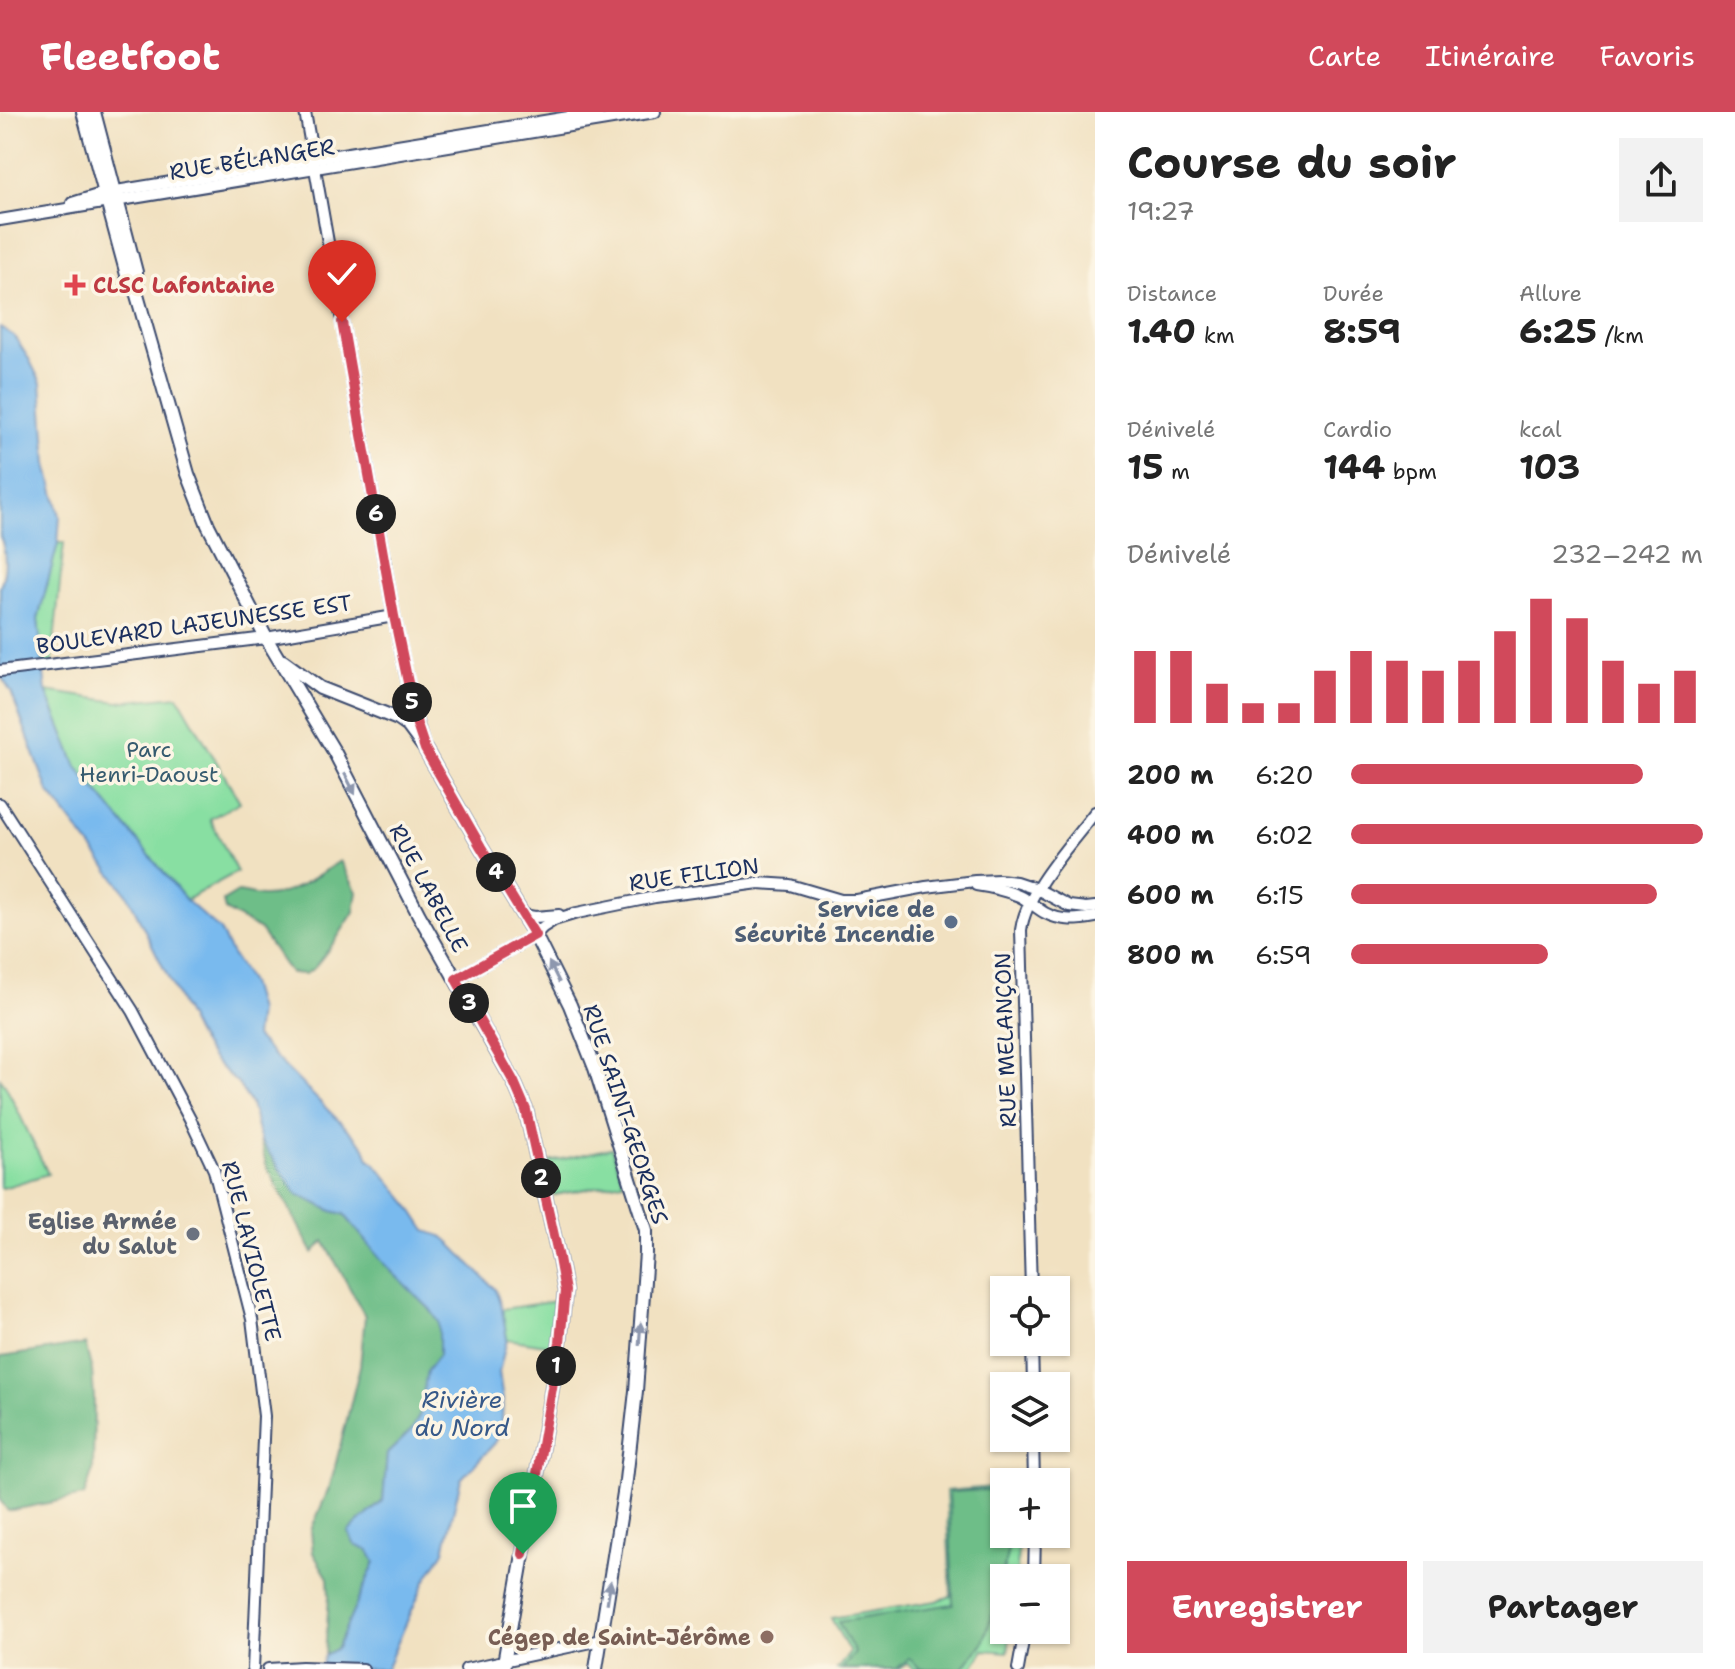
<!DOCTYPE html>
<html lang="fr">
<head>
<meta charset="utf-8">
<style>
  body { margin:0; font-family:"Shantell Sans",sans-serif; background:#f2f2f2; color:#222; height:100vh; display:flex; flex-direction:column; font-size:30px; white-space:nowrap }
  * { box-sizing:border-box; margin:0 }
  p { font-size:26px; color:#767676 }
  .icon { flex:none; width:44px; height:44px; fill:none; stroke:currentColor; stroke-width:2; stroke-linecap:round; stroke-linejoin:round }
  .map { position:relative; flex:1; overflow:hidden }
  .details { display:flex; flex-direction:column; background:#fff; width:640px }
  .details>* { flex:none }
  .buttons { position:absolute; left:990px; top:1164px; display:grid; gap:16px }
  .buttons a { display:grid; place-items:center; width:80px; height:80px; border-radius:0px; background:#fff; box-shadow:0 2px 6px #0004; font-size:40px }
  .pin { position:absolute; display:grid; place-items:center; width:68px; height:68px; color:#fff; margin:-82px -34px; border-radius:50% 50% 50% 0; rotate:-45deg; box-shadow:0 0 8px #0007 }
  .pin .icon { rotate:45deg }
  .km { position:absolute; width:40px; height:40px; margin:-20px; border-radius:50%; background:#222; color:#fff; font-size:22px; line-height:40px; text-align:center }
  .round { display:grid; place-items:center; flex:none; width:84px; height:84px; border-radius:0px; background:#f2f2f2 }
  .head { display:flex; align-items:center; justify-content:space-between; height:136px; padding:0 32px }
  h1 { font-size:44px; font-weight:700; line-height:60px }
  .figures { display:grid; grid-template-columns:repeat(3,1fr); gap:12px; height:136px; padding:8px 32px }
  .figures div { display:grid; align-content:center }
  .figures b { font-size:34px; font-weight:700 }
  .figures small { font-size:22px; font-weight:400 }
  .figures p { font-size:22px }
  .chart { height:224px; padding:16px 32px }
  .chart p { display:flex; justify-content:space-between }
  .chart svg { width:100%; height:144px; margin-top:8px; stroke:#d1495b; stroke-width:6 }
  .button { display:flex; gap:16px; margin-top:auto; padding:16px 32px }
  .button a { flex:1; height:92px; border-radius:0px; background:#d1495b; color:#fff; font-size:32px; font-weight:700; line-height:92px; text-align:center }
  .button a+a { background:#f2f2f2; color:#222 }
  ul { padding:0 32px; list-style:none; font-size:26px }
  li { display:grid; grid-template-columns:128px 96px 1fr; align-items:center; height:60px }
  li i { height:20px; border-radius:10px; background:#d1495b }
  header { display:flex; align-items:center; gap:48px; box-sizing:border-box; height:112px; padding:0 40px; background:#d1495b; color:#fff }
  header strong { font-size:38px }
  nav { display:flex; gap:44px; margin-inline-start:auto; font-size:28px }
  main { display:flex; flex:1; min-height:0 }
  .map>svg:first-child { display:block }
  .green { fill:#88dfa2; stroke:#528780; stroke-width:2 }
  .forest { fill:#6ebe88; stroke:#447673; stroke-width:2 }
  .water { fill:#79baee; stroke:#4a74a6; stroke-width:2 }
  .lines { fill:none; stroke-linecap:round; stroke-linejoin:round }
  .secondary-casing { stroke:#3b4a6d; stroke-width:14 }
  .primary-casing { stroke:#3b4a6d; stroke-width:16 }
  .secondary { stroke:#fff; stroke-width:10 }
  .primary { stroke:#fff; stroke-width:12 }
  .oneway { fill:#8d97ae }
  .route-casing { stroke:#fff; stroke-width:16 }
  .route { stroke:#d1495b; stroke-width:10 }
  .health-dot { fill:#e0444e; stroke:#fcf5e5; stroke-width:3 }
  .service-dot { fill:#5c6f8a; stroke:#fcf5e5; stroke-width:3 }
  .worship-dot { fill:#6b7280; stroke:#fcf5e5; stroke-width:3 }
  .education-dot { fill:#8d6e63; stroke:#fcf5e5; stroke-width:3 }
  .labels { text-anchor:middle; stroke-width:7; stroke-linejoin:round; paint-order:stroke }
  .street-label { font-size:22px; fill:#1b2f5e; stroke:#fcf5e5 }
  .health-label { font-size:22px; font-weight:bold; fill:#be3a42; stroke:#fcf5e5; text-anchor:start }
  .park-label { font-size:22px; fill:#365b6f; stroke:#fcf5e5 }
  .service-label { font-size:22px; font-weight:bold; fill:#4e5e75; stroke:#fcf5e5; text-anchor:end }
  .worship-label { font-size:22px; font-weight:bold; fill:#5b616d; stroke:#fcf5e5; text-anchor:end }
  .education-label { font-size:22px; font-weight:bold; fill:#785e54; stroke:#fcf5e5; text-anchor:end }
  .water-label { font-size:24px; font-style:italic; fill:#375989; stroke:#fcf5e5 }
</style>
</head>
<body>
<header>
<strong>Fleetfoot</strong>
<nav><a>Carte</a><a>Itinéraire</a><a>Favoris</a></nav>
</header>
<main>
<div class="map">
<svg width="1095" height="1557" viewBox="0 0 1095 1557">
  <rect width="100%" height="100%" fill="#fcf5e5"/>
  <filter id="ink" filterUnits="userSpaceOnUse"><feTurbulence type="fractalNoise" baseFrequency=".0125" numOctaves="2"/><feDisplacementMap in="SourceGraphic" scale="16" xChannelSelector="R" yChannelSelector="G"/><feConvolveMatrix kernelMatrix="1 2 1 2 8 2 1 2 1" color-interpolation-filters="sRGB"/></filter>
  <filter id="wash" filterUnits="userSpaceOnUse"><feTurbulence type="fractalNoise" baseFrequency=".006" numOctaves="4" result="noise"/><feDisplacementMap in="SourceGraphic" scale="32" xChannelSelector="R" yChannelSelector="G"/><feGaussianBlur stdDeviation="1.8" result="paint"/><feColorMatrix in="noise" values="0 0 0 0 0 0 0 0 0 0 0 0 0 0 0 0 0 1.4 0 .05"/><feComposite in="paint" operator="in"/></filter>
  <g filter="url(#wash)">
    <rect width="100%" height="100%" fill="#f1e1c1"/>
    <g class="green">
      <polygon points="58,431 64,431 53,540 53,552 42,553 38,507"/>
      <polygon points="46,579 118,590 178,584 240,690 210,707 237,760 186,788 77,655"/>
      <polygon points="0,966 6,974 48,1062 3,1076 0,1075"/>
      <polygon points="612,1036 623,1070 554,1083 545,1051"/>
      <polygon points="563,1188 557,1235 507,1227 502,1197"/>
      <polygon points="1004,1374 1004,1422 1018,1422 1017,1466 1004,1466 1004,1518 1011,1518 1008,1540 984,1538 972,1557 914,1557 907,1551 900,1557 837,1557 850,1541 831,1506 937,1489 951,1484 946,1379"/>
    </g>
    <g class="forest">
      <path d="M 340,749 L 357,780 L 354,800 L 335,829 L 314,856 L 305,862 L 290,861 L 260,818 L 225,798 L 223,789 L 238,780 C 247,781 256,784 264,784 C 292,784 317,763 340,749 Z"/>
      <polygon points="260,1028 297,1081 332,1099 344,1102 389,1157 428,1195 439,1210 439,1243 427,1259 421,1302 412,1318 387,1342 383,1389 348,1420 369,1439 375,1450 337,1536 325,1543 329,1484 328,1466 313,1441 311,1418 330,1374 341,1331 360,1254 365,1204 324,1129 313,1141 266,1053"/>
      <polygon points="85,1232 92,1259 94,1285 93,1358 84,1384 8,1399 0,1388 0,1245"/>
      <polygon points="1004,1377 1004,1422 1008,1422 1008,1437 997,1488 983,1531 962,1557 921,1557 909,1546 897,1557 842,1557 855,1541 838,1510 953,1492 949,1380"/>
    </g>
    <path class="water" d="M 0,215 L 14,224 L 29,247 L 41,271 L 47,352 L 60,404 L 58,431 L 38,507 L 46,579 L 77,655 L 186,788 L 220,818 L 231,841 L 250,871 L 258,899 L 255,925 L 365,1035 L 369,1047 L 376,1052 L 407,1090 L 426,1119 L 444,1125 L 495,1177 L 502,1197 L 507,1227 L 499,1260 L 503,1288 L 502,1309 L 496,1330 L 461,1367 L 444,1439 L 424,1471 L 386,1557 L 320,1557 L 325,1543 L 337,1536 L 375,1450 L 369,1439 L 355,1433 L 348,1420 L 383,1389 L 387,1342 L 412,1318 L 420,1302 L 427,1259 L 439,1243 L 439,1210 L 430,1197 L 389,1157 L 344,1102 L 332,1099 L 297,1082 L 260,1028 L 251,992 L 238,972 L 212,947 L 198,926 L 127,782 L 48,679 L 11,580 L 0,563 L 0,475 C 6,460 7,440 0,424 Z"/>
  </g>
  <g filter="url(#ink)">
    <g class="lines">
      <defs>
        <g id="secondary">
          <polyline points="305,0 394,504 413,596 423,631"/>
          <polyline points="72,91 104,81 599,0"/>
          <polyline points="0,108 655,0"/>
          <polyline points="0,559 266,526 394,504"/>
          <polyline points="0,692 133,899 190,1007 214,1058 252,1207 264,1304 253,1557"/>
          <path d="M 976,773 C 990,775 1005,778 1019,784 C 1028,788 1036,796 1045,801 C 1062,810 1078,808 1095,805"/>
          <polyline points="523,803 535,805 559,803"/>
          <polyline points="456,867 535,823 543,815 554,808 577,801 655,785 759,771 790,773 841,788 857,788 926,775 975,769 999,768 1016,770 1037,777 1069,794 1086,796 1095,795"/>
          <path d="M 1031,1178 L 1021,818 C 1026,779 1072,731 1095,700"/>
          <polyline points="1032,1230 1033,1274"/>
          <polyline points="1033,1326 1034,1370"/>
          <polyline points="1034,1466 1035,1422"/>
          <polyline points="268,1557 302,1555 363,1557"/>
          <polyline points="466,1557 601,1528"/>
          <polyline points="1018,1557 1025,1518"/>
        </g>
        <g id="primary">
          <polyline points="83,0 127,163 137,183 188,362 208,413 266,526 335,641 419,803 514,970 526,998 559,1146 565,1179 560,1230 503,1557"/>
          <polyline points="94,0 136,160 137,176"/>
          <polyline points="283,549 320,576 398,607 408,614 425,637 481,735 535,823 570,893 595,956 646,1118 646,1141 636,1279 626,1368 596,1557"/>
        </g>
      </defs>
      <use href="#secondary" class="secondary-casing"/>
      <use href="#primary" class="primary-casing"/>
      <use href="#secondary" class="secondary"/>
      <use href="#primary" class="primary"/>
    </g>
    <defs><path id="oneway-solid" d="M-6-.8H1V-3.2L6.5 0L1 3.2V.8H-6Z" transform="scale(2)"/></defs>
    <g class="oneway">
      <use href="#oneway-solid" transform="translate(350 672) rotate(63)"/>
      <use href="#oneway-solid" transform="translate(554 860) rotate(-117)"/>
      <use href="#oneway-solid" transform="translate(640 1222) rotate(-86)"/>
      <use href="#oneway-solid" transform="translate(609 1480) rotate(-81)"/>
    </g>
  </g>
  <g class="lines" filter="url(#ink)">
    <defs>
      <polyline id="route" points="342,210 394,504 417,613 425,637 481,735 535,823 456,867 514,970 526,998 559,1146 565,1179 560,1230 523,1442"/>
    </defs>
    <use href="#route" class="route-casing"/>
    <use href="#route" class="route"/>
  </g>
  <path class="health-dot" d="M71 161h8v8h8v8h-8v8h-8v-8h-8v-8h8z"/>
  <circle class="service-dot" cx="951" cy="810" r="8"/>
  <circle class="worship-dot" cx="193" cy="1122" r="8"/>
  <circle class="education-dot" cx="767" cy="1525" r="8"/>
  <g class="labels">
    <g class="street-label">
      <text transform="translate(252 47) rotate(-9)" y="8">RUE BÉLANGER</text>
      <text transform="translate(194 512) rotate(-8)" y="8">BOULEVARD LAJEUNESSE EST</text>
      <text transform="translate(694 762) rotate(-8)" y="8">RUE FILION</text>
      <text transform="translate(429 776) rotate(62)" y="8">RUE LABELLE</text>
      <text transform="translate(1005 928) rotate(-92)" y="8">RUE MELANÇON</text>
      <text transform="translate(626 1002) rotate(72)" y="8">RUE SAINT-GEORGES</text>
      <text transform="translate(252 1139) rotate(76)" y="8">RUE LAVIOLETTE</text>
    </g>
    <g class="health-label">
      <text x="93" y="181">CLSC Lafontaine</text>
    </g>
    <g class="park-label">
      <text x="149" y="645">Parc<tspan x="149" dy="25">Henri-Daoust</tspan></text>
    </g>
    <g class="service-label">
      <text x="935" y="805">Service de<tspan x="935" dy="25">Sécurité Incendie</tspan></text>
    </g>
    <g class="worship-label">
      <text x="177" y="1117">Eglise Armée<tspan x="177" dy="25">du Salut</tspan></text>
    </g>
    <g class="education-label">
      <text x="751" y="1533">Cégep de Saint-Jérôme</text>
    </g>
    <g class="water-label">
      <text x="462" y="1296">Rivière<tspan x="462" dy="28">du Nord</tspan></text>
    </g>
  </g>
</svg>
<div class="buttons">
<a><svg class="icon" aria-label="locate" viewBox="0 0 24 24"><circle cx="12" cy="12" r="6"/><path d="M12 2v4M12 18v4M2 12h4M18 12h4"/></svg></a>
<a><svg class="icon" aria-label="layers" viewBox="0 0 24 24"><path d="M12 4l9 5-9 5-9-5zM3 14l9 5 9-5"/></svg></a>
<a>+</a>
<a>−</a>
</div>
<div class="pin" style="left:523px;top:1442px;background:#1e9e55"><svg class="icon" aria-label="arrive" viewBox="0 0 24 24"><path d="M6 21V4h12l-3 4 3 4H6"/></svg></div>
<div class="pin" style="left:342px;top:210px;background:#d93025"><svg class="icon" aria-label="check" viewBox="0 0 24 24"><path d="M5 12l5 5 9-10"/></svg></div>
<b class="km" style="left:556px;top:1254px">1</b>
<b class="km" style="left:541px;top:1066px">2</b>
<b class="km" style="left:469px;top:891px">3</b>
<b class="km" style="left:496px;top:760px">4</b>
<b class="km" style="left:412px;top:590px">5</b>
<b class="km" style="left:376px;top:402px">6</b>
</div>
<section class="details">
<div class="head"><div><h1>Course du soir</h1><p>19:27</p></div><a class="round"><svg class="icon" aria-label="share" viewBox="0 0 24 24"><path d="M12 15V3M7 8l5-5 5 5M5 13v7h14v-7"/></svg></a></div>
<div class="figures">
<div><p>Distance</p><b>1.40<small> km</small></b></div>
<div><p>Durée</p><b>8:59</b></div>
<div><p>Allure</p><b>6:25<small> /km</small></b></div>
</div>
<div class="figures">
<div><p>Dénivelé</p><b>15<small> m</small></b></div>
<div><p>Cardio</p><b>144<small> bpm</small></b></div>
<div><p>kcal</p><b>103</b></div>
</div>
<div class="chart"><p><span>Dénivelé</span>232–242 m</p>
<svg viewBox="0 0 160 44" preserveAspectRatio="none"><path d="M5 44V22M15 44V22M25 44V32M35 44V38M45 44V38M55 44V28M65 44V22M75 44V25M85 44V28M95 44V25M105 44V16M115 44V6M125 44V12M135 44V25M145 44V32M155 44V28"/></svg>
</div>
<ul>
<li><b>200 m</b>6:20<i style="width:83%"></i></li>
<li><b>400 m</b>6:02<i style="width:100%"></i></li>
<li><b>600 m</b>6:15<i style="width:87%"></i></li>
<li><b>800 m</b>6:59<i style="width:56%"></i></li>
</ul>
<div class="button"><a>Enregistrer</a><a>Partager</a></div>
</section>
</main>
</body>
</html>
